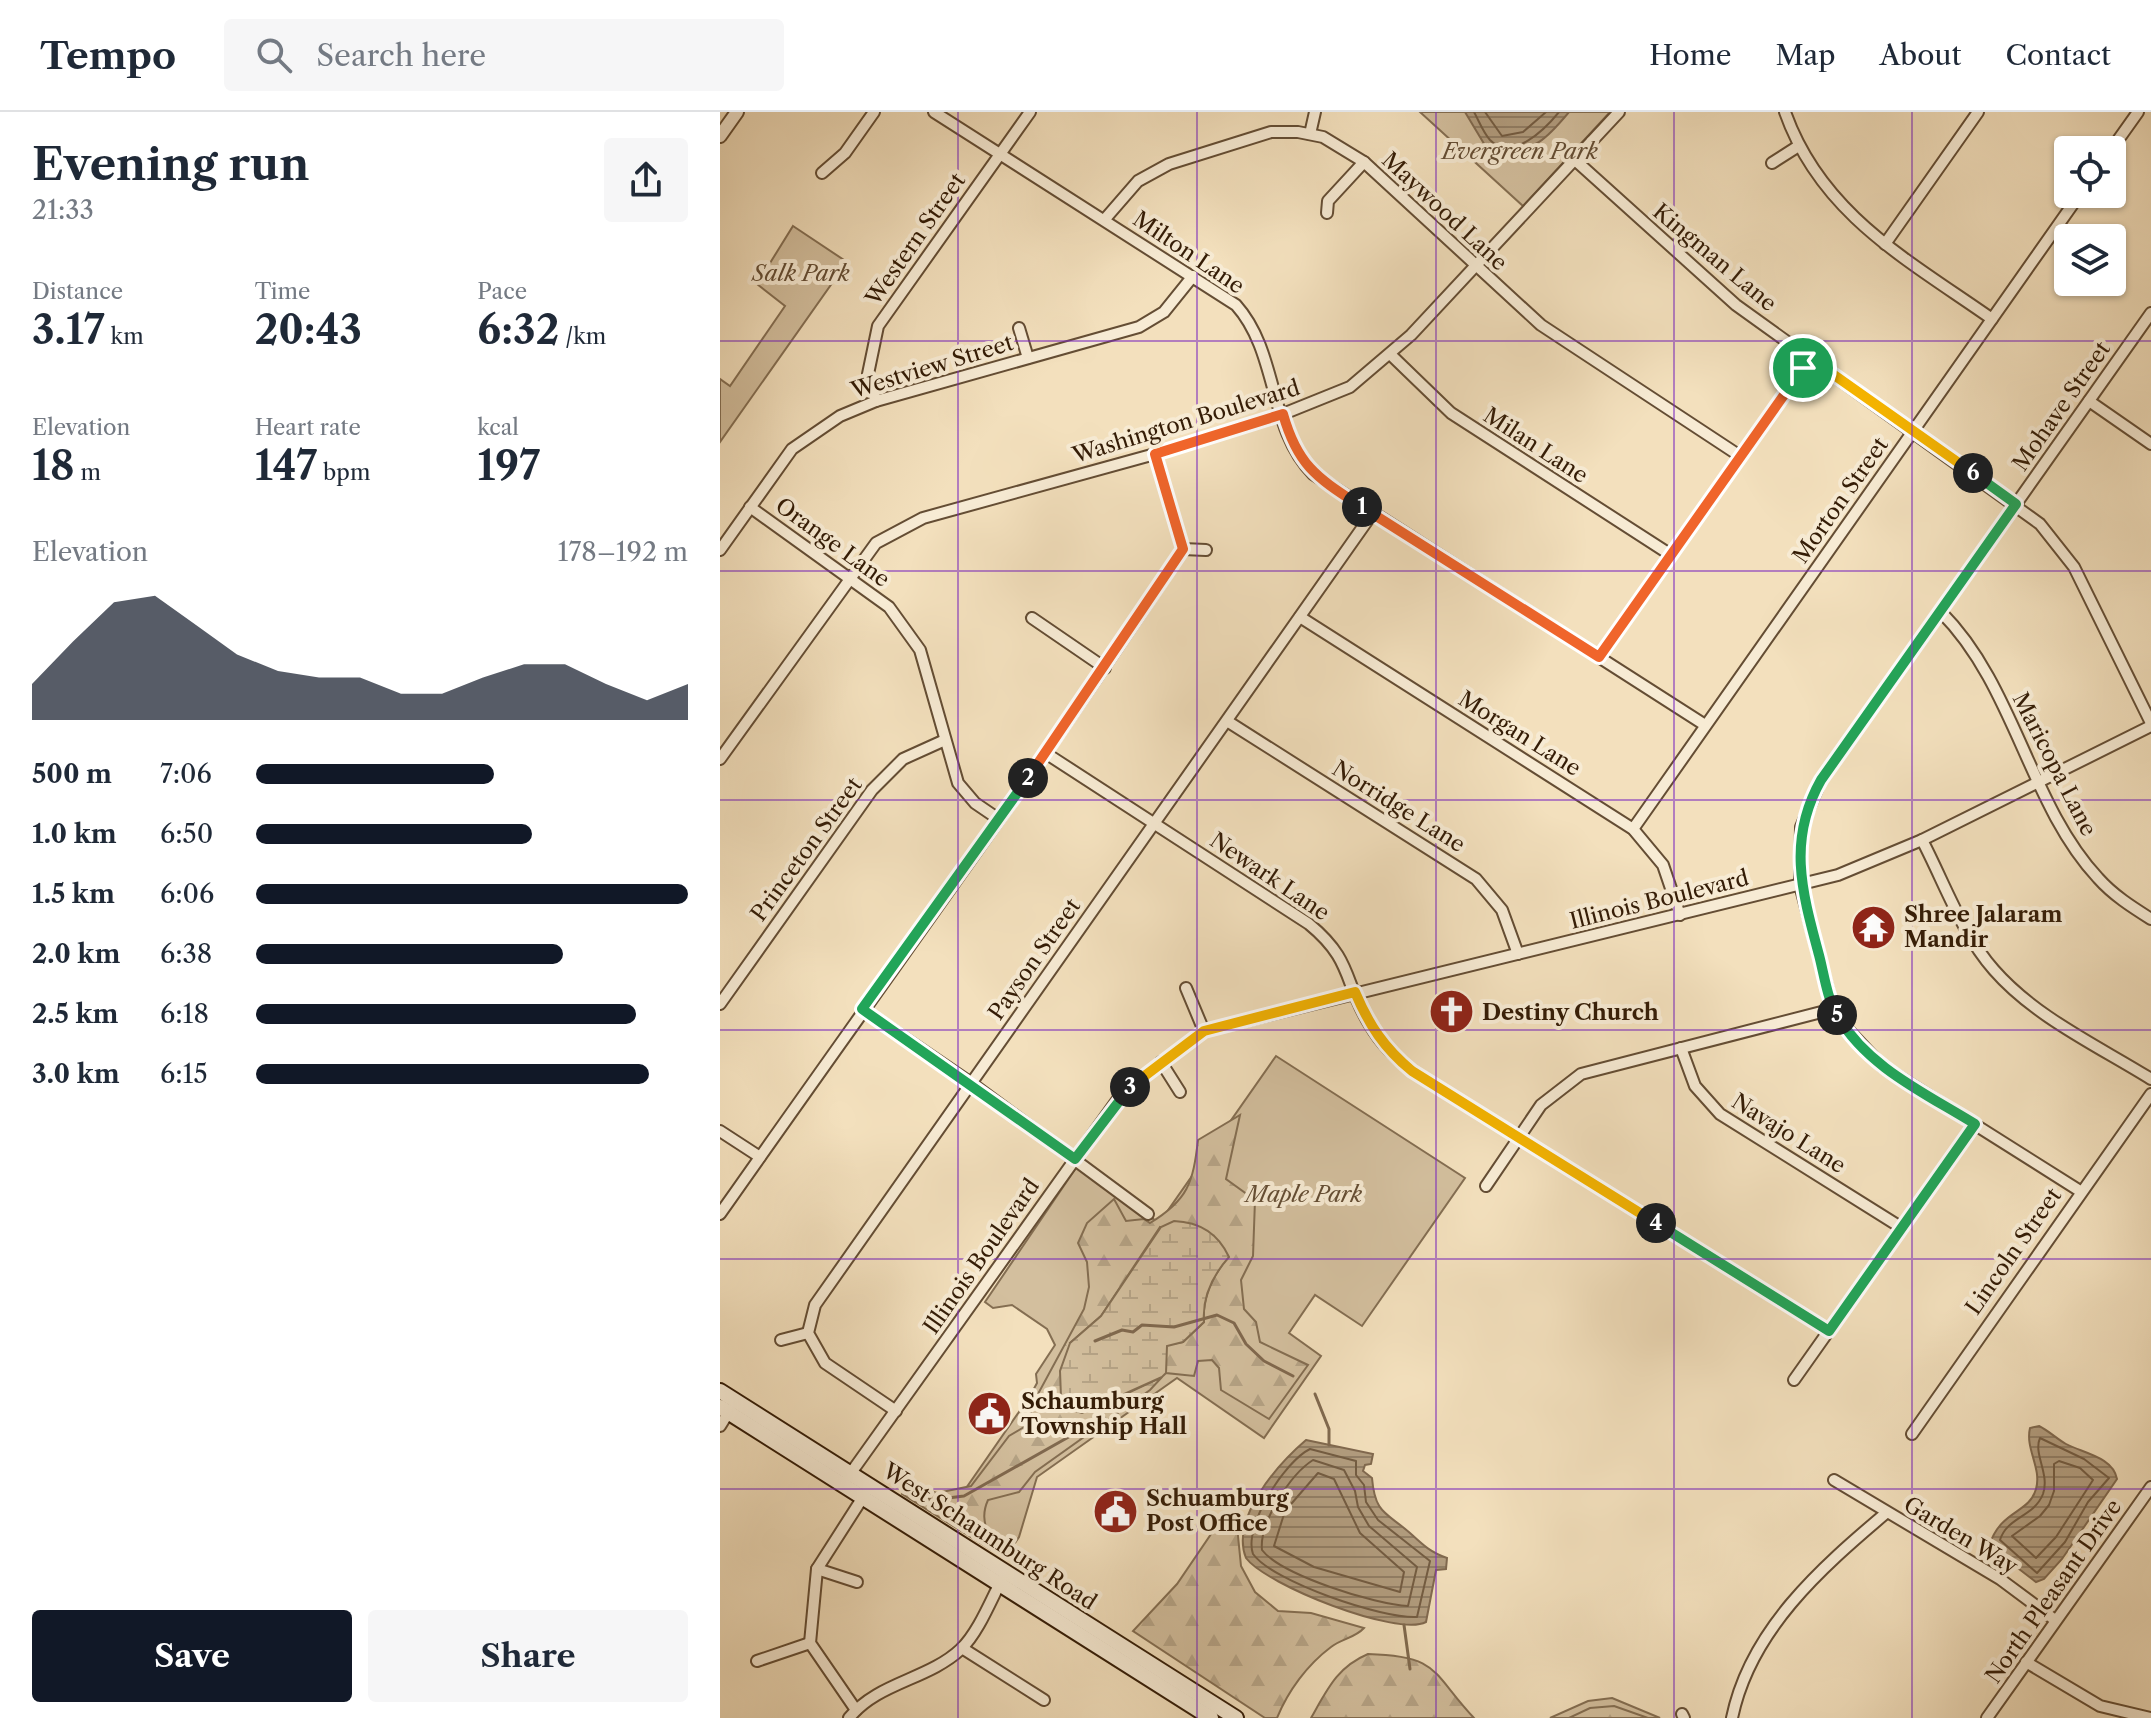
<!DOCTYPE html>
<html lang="en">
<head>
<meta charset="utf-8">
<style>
  body { margin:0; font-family:"Libre Caslon Text",serif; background:#f6f6f7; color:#1f2937; height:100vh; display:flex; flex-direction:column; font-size:30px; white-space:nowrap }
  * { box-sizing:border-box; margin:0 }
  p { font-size:26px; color:#747a83 }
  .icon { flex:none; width:44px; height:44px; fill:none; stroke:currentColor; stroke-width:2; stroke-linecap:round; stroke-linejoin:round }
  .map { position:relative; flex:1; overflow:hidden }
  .drawer { display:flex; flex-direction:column; background:#fff; width:720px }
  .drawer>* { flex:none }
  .tools { position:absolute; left:1334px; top:24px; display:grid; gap:16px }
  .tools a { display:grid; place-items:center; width:72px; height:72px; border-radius:8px; background:#fff; box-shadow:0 2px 6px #0004; font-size:40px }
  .pin { position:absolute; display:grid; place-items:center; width:68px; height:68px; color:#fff; margin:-34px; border:4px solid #fff; border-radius:50%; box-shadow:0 2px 8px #0007 }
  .km { position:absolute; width:40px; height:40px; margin:-20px; border-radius:50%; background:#222; color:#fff; font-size:22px; line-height:40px; text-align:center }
  .round { display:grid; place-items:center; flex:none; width:84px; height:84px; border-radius:8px; background:#f6f6f7 }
  .head { display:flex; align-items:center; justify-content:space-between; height:136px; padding:0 32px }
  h1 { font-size:44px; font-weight:800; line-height:60px }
  .figures { display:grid; grid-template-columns:repeat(3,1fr); gap:12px; height:136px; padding:8px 32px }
  .figures div { display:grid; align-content:center }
  .figures b { font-size:40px; font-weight:800 }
  .figures small { font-size:22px; font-weight:400 }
  .figures p { font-size:22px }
  .chart { height:224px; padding:16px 32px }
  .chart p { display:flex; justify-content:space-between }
  .chart svg { width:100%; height:144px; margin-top:8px; fill:#111827; opacity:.7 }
  .cta { display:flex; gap:16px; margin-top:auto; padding:16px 32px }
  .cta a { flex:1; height:92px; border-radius:8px; background:#111827; color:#fff; font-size:32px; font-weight:800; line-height:92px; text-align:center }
  .cta a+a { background:#f6f6f7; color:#1f2937 }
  ul { padding:0 32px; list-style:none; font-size:26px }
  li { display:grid; grid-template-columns:128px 96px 1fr; align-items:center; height:60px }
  li i { height:20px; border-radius:10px; background:#111827 }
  header { display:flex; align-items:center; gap:48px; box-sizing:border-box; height:112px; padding:0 40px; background:#fff; border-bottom:2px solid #e0e1e3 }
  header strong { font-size:38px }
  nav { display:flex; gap:44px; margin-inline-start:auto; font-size:28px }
  .search { width:560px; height:72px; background:#f6f6f7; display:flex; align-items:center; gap:20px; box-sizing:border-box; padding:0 28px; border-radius:8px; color:#747a83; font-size:30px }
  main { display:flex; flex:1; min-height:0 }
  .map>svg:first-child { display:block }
  .green { fill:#d3bf9e; stroke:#846e52; stroke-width:2 }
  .forest { fill:url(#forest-firs); stroke:#846e52; stroke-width:2 }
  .wetland { fill:url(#wetland-marsh); stroke:#846e52; stroke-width:2 }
  .water { fill:url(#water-rules); stroke:#80694f; stroke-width:2 }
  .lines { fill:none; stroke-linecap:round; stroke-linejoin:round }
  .shore { stroke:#735c42; stroke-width:2 }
  .stream { stroke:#80694f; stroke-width:3 }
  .minor-casing { stroke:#644d34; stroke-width:14 }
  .tertiary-casing { stroke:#644d34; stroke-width:16 }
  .secondary-casing { stroke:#341c06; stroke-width:18 }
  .minor { stroke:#f7ebd4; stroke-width:10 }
  .tertiary { stroke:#f7ebd4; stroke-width:12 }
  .secondary { stroke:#f7ebd4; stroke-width:14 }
  .split-1-casing { stroke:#fff; stroke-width:16 }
  .split-2-casing { stroke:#fff; stroke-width:16 }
  .split-3-casing { stroke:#fff; stroke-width:16 }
  .split-4-casing { stroke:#fff; stroke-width:16 }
  .split-5-casing { stroke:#fff; stroke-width:16 }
  .split-6-casing { stroke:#fff; stroke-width:16 }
  .split-7-casing { stroke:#fff; stroke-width:16 }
  .split-1 { stroke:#f0652b; stroke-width:10 }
  .split-2 { stroke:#f0652b; stroke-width:10 }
  .split-3 { stroke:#22a559; stroke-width:10 }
  .split-4 { stroke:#f5b400; stroke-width:10 }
  .split-5 { stroke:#22a559; stroke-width:10 }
  .split-6 { stroke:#22a559; stroke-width:10 }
  .split-7 { stroke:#f5b400; stroke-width:10 }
  .grid { fill:none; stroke:#7b2cbf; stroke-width:2; stroke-opacity:0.55 }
  .labels { text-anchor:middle; stroke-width:8; stroke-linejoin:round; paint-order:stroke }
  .park-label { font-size:22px; font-style:italic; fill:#644d34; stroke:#f7ebd4 }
  .street-label { font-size:22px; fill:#341c06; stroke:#f7ebd4 }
  .poi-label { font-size:22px; font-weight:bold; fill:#341c06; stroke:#f7ebd4; text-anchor:start }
</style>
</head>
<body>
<header>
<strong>Tempo</strong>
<div class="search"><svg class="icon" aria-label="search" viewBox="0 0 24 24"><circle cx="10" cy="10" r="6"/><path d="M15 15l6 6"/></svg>Search here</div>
<nav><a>Home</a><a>Map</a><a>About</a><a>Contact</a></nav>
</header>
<main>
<section class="drawer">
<div class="head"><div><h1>Evening run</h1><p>21:33</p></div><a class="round"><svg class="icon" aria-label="share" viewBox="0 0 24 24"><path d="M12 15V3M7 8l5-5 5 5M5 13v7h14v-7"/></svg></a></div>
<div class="figures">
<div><p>Distance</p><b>3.17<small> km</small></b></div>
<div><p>Time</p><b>20:43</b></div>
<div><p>Pace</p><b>6:32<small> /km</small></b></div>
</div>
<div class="figures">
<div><p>Elevation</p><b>18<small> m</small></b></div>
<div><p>Heart rate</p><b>147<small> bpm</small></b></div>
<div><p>kcal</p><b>197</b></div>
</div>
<div class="chart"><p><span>Elevation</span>178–192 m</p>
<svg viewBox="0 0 160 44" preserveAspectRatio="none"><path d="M0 44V33L10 20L20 8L30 6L40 15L50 24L60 29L70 31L80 31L90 36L100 36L110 31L120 27L130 27L140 33L150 38L160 33V44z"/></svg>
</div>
<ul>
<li><b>500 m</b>7:06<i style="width:55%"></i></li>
<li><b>1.0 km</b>6:50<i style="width:64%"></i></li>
<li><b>1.5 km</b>6:06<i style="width:100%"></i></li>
<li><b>2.0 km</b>6:38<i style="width:71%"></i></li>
<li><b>2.5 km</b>6:18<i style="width:88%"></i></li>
<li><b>3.0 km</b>6:15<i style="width:91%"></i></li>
</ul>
<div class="cta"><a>Save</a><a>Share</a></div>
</section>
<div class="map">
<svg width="1431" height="1606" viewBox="0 0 1431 1606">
  <defs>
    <pattern id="forest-firs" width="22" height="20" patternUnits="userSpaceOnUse" patternTransform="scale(2)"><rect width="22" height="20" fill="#d3bf9e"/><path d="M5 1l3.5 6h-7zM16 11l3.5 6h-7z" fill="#b6a487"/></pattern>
    <pattern id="wetland-marsh" width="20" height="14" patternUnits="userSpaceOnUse" patternTransform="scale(2)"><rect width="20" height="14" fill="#d3bf9e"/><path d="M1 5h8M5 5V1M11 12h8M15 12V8" fill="none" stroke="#b6a487"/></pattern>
    <pattern id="water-rules" width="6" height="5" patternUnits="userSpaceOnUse" patternTransform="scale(2)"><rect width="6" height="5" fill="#b29d7f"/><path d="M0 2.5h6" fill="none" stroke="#927f66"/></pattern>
  </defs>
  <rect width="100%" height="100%" fill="#f3e0bd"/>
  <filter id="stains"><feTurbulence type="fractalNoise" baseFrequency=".0025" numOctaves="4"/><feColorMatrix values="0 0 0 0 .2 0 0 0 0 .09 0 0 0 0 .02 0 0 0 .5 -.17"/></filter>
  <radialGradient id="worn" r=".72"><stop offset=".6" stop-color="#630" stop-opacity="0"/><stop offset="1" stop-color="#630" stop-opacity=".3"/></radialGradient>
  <g class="green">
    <polygon points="700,0 890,0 803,94"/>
    <polygon points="73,114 127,150 0,330 0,267 10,274 65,194 37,172"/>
    <polygon points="556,944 745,1066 642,1214 595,1183 569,1221 601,1244 544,1326 457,1266 317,1365 299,1425 285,1446 226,1405 310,1284 317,1271 316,1262 335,1233 327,1217 292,1193 273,1196 265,1190 358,1053 439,1111"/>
    <polygon points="892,1586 940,1606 830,1606 868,1589"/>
  </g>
  <g class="forest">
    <path d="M 520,1003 L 506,1067 L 535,1088 L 533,1144 L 521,1168 L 524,1197 L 536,1210 L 540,1230 L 588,1253 L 549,1307 L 501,1278 L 499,1256 L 492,1248 L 478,1249 L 474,1264 L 446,1261 L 446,1233 L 463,1230 L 484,1210 C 482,1185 493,1164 508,1145 L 440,1115 L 381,1204 L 350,1231 L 393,1288 L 442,1265 L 430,1278 L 315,1360 L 299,1380 L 268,1388 C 259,1408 269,1417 270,1437 L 182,1382 L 189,1372 L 217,1381 L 251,1374 L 289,1324 L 309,1312 L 312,1293 L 364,1197 L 369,1175 L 367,1150 L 358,1131 L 367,1111 L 394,1087 L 406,1109 L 424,1107 L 430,1111 C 468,1088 473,1071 478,1028 Z"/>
    <path d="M 504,1403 L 517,1414 L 521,1454 L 535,1480 L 558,1499 L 591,1501 L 644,1516 C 635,1526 621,1527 611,1535 C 587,1553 568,1579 557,1606 L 545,1606 L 413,1519 L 457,1472 Z"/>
    <path d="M 648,1542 C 720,1544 711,1560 754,1606 L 591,1606 C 607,1578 617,1555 648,1542 Z"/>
    <polygon points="894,1594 928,1606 849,1606 870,1596"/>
  </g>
  <path class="wetland" d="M 454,1109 C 480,1110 498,1121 509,1145 C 493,1163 482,1185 484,1210 L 463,1230 L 447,1234 L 446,1261 L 442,1265 L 362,1301 L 348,1297 L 341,1285 L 340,1259 L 350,1231 L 381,1204 L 441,1115 Z"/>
  <g class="water">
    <path d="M 745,0 L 849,0 C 825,29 816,37 778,43 L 766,35 Z"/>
    <path d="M 1319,1314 C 1329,1319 1337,1327 1346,1332 C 1363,1341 1393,1345 1397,1367 L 1342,1447 L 1324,1467 L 1316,1470 L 1269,1434 C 1281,1397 1309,1402 1316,1377 C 1322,1356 1305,1337 1310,1316 Z"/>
    <path d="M 586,1328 L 653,1342 L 651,1352 L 645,1353 L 643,1359 L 652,1366 C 655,1402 666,1400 690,1421 C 703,1433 710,1440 727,1446 L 726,1457 L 716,1458 L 706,1510 C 677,1525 546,1473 526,1446 C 510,1406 558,1352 586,1328 Z"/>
  </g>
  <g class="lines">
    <g class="shore">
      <path d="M 754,0 C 759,9 763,20 770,28 C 792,51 826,16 839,0"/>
      <polyline points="765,0 782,24 803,20 826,0"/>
      <path d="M 1320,1326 L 1364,1347 L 1389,1366 L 1368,1390 L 1345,1430 L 1317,1461 L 1280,1428 C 1287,1405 1314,1405 1323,1382 C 1330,1362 1313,1342 1320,1326 Z"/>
      <path d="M 590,1337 L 636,1349 L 636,1363 L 644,1373 L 646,1390 L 658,1408 L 710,1449 L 697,1505 C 663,1507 553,1470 533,1442 C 523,1414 565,1349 590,1337 Z"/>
      <path d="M 593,1348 L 624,1358 L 635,1379 L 638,1395 L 649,1414 L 697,1455 L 688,1494 C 656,1493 561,1463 542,1438 C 539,1410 571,1362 593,1348 Z"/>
      <polygon points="1339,1349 1360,1356 1373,1368 1336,1425 1316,1446 1292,1424 1320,1404 1329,1393 1334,1379 1334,1352"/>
      <polygon points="598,1361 614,1367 640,1421 684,1460 680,1480 594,1455 554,1434 565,1399"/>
    </g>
    <g class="stream">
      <polyline points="375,1229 402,1218 413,1220 422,1213 454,1215 497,1203 514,1211 526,1232 544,1249 573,1264"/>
      <polyline points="595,1282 609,1317 609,1333"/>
      <polyline points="190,1383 212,1388 244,1384 361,1318 381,1304 393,1288"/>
      <polyline points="684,1513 690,1557"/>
    </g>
    <defs>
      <g id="minor">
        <path d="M 214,0 L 516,193 C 559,241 548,317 593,362 L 985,613"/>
        <path d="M 1065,0 C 1101,102 1188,148 1272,207"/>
        <polyline points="590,22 595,0"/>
        <polyline points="1391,38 1418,0"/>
        <polyline points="855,48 1016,193 1320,412 1354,455 1431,611"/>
        <polyline points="1052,51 1077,35"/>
        <polyline points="102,61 125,41 154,0"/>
        <polyline points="607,101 608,89 644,50"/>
        <polyline points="385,107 418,69 449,52 551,20 578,20 603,25 644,50 821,213 1020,344"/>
        <polyline points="1165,132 1258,0"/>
        <polyline points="299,216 308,246"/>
        <polyline points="671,243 731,301 951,443"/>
        <polyline points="156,289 148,262 158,214 310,0"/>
        <polyline points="1369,289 1431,332"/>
        <polyline points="30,395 169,495 200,538 238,671 255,691 277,706"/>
        <polyline points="463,437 486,438"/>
        <polyline points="0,438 72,337 120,304 156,289 419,215 444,200 473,164"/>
        <path d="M 1221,500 C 1295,574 1309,692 1378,766 C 1393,783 1412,795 1431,807"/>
        <polyline points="580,505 913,717 943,753 960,803"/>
        <polyline points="312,506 385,556"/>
        <polyline points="879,545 1090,246"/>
        <polyline points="507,609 756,767 782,798 798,842"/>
        <path d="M 327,642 L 589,812 C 634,849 623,870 650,913 C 661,932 675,945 692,959 L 1109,1219"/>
        <polyline points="0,647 156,431 203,406 435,342 563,302 630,275 691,223 899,0"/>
        <polyline points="913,717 1360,82"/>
        <path d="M 1202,728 C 1224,770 1242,822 1274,858 C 1315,905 1378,934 1431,967"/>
        <polyline points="466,876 484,919"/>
        <polyline points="0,892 152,678 183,647 225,628"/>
        <polyline points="142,897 251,971 428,1102"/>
        <polyline points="961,936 975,974 1000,1002 1182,1116"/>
        <polyline points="441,950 460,980"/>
        <polyline points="0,1019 40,1045"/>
        <polyline points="766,1074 821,993 861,962 1113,897"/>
        <polyline points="1360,1079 1162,954 1119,908 1113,897 1080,773 1081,715 1101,668 1431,201"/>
        <path d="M 0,1102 C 155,881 315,663 463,437 L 435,342"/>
        <polyline points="61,1228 88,1221"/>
        <polyline points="1074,1268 1255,1012"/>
        <polyline points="176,1299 105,1251 88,1221 95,1193 652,402"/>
        <polyline points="0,1314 10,1298"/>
        <polyline points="1192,1322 1431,982"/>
        <polyline points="128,1365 403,980 484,919 1118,763 1202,728 1431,614"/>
        <polyline points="1114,1368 1280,1467 1335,1508"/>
        <polyline points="97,1457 137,1470"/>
        <polyline points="242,1536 324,1588"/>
        <polyline points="37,1549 90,1531"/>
        <polyline points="1306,1550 1380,1594 1430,1606"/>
        <polyline points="136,1598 90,1531 97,1457 145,1382"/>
        <polyline points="962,1602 964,1606"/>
        <path d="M 129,1606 C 158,1570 208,1568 241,1537 C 258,1521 271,1488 282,1467"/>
        <path d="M 1012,1606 C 1030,1518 1101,1456 1166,1401"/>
        <polyline points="1267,1606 1431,1375"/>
      </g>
      <polyline id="tertiary" points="0,24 17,0"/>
      <g id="secondary">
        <polyline points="0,1279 516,1606"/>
        <polyline points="0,1295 491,1606"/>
      </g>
    </defs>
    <use href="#minor" class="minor-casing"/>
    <use href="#tertiary" class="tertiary-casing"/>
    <use href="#secondary" class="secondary-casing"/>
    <use href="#minor" class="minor"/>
    <use href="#tertiary" class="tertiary"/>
    <use href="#secondary" class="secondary"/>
  </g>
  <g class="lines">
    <defs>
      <polyline id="split-1" points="642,395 879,545 1083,256"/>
      <path id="split-2" d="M 308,666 L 463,437 L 435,342 L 563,302 C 578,355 598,366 642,395"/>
      <polyline id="split-3" points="308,666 142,897 355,1047 410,975"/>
      <path id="split-4" d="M 410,975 L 484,919 L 635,880 C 649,913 664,936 692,959 L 936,1111"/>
      <path id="split-5" d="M 936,1111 L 1109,1219 L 1255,1012 C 1205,981 1147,955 1117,903"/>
      <path id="split-6" d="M 1117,903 C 1107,886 1104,862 1099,843 C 1082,780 1067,728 1101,668 L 1296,392 L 1253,361"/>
      <polyline id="split-7" points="1083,256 1090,246 1253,361"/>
    </defs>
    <use href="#split-1" class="split-1-casing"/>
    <use href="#split-2" class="split-2-casing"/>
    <use href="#split-3" class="split-3-casing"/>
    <use href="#split-4" class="split-4-casing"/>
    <use href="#split-5" class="split-5-casing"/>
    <use href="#split-6" class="split-6-casing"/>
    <use href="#split-7" class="split-7-casing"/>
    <use href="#split-1" class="split-1"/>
    <use href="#split-2" class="split-2"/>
    <use href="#split-3" class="split-3"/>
    <use href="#split-4" class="split-4"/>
    <use href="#split-5" class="split-5"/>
    <use href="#split-6" class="split-6"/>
    <use href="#split-7" class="split-7"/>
  </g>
  <path class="grid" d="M 238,0 L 238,1606M 477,0 L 477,1606M 716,0 L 716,1606M 954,0 L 954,1606M 1192,0 L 1192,1606M 0,229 L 1431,229M 0,459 L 1431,459M 0,688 L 1431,688M 0,918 L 1431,918M 0,1147 L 1431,1147M 0,1377 L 1431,1377"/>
  <defs>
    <symbol id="temple-disc" viewBox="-11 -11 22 22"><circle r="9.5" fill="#8f2418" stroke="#f7ebd4"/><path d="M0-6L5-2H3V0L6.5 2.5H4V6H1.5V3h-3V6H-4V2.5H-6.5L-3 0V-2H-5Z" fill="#fff"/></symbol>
    <symbol id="church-disc" viewBox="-11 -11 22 22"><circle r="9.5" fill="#8f2418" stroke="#f7ebd4"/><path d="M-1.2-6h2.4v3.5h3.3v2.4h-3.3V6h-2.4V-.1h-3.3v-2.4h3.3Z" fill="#fff"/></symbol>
    <symbol id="civic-disc" viewBox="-11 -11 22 22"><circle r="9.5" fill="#8f2418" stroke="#f7ebd4"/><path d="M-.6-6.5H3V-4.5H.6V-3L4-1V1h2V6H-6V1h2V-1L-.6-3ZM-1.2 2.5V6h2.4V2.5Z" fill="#fff"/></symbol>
  </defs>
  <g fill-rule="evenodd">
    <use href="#temple-disc" x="1128" y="790" width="51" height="51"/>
    <use href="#church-disc" x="706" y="874" width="51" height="51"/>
    <use href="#civic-disc" x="244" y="1276" width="51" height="51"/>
    <use href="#civic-disc" x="370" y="1374" width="51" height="51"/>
  </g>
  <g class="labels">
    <g class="park-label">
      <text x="800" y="47">Evergreen Park</text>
      <text x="81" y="169">Salk Park</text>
      <text x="584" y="1090">Maple Park</text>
    </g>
    <g class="street-label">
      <text transform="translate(725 99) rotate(43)" y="8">Maywood Lane</text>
      <text transform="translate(195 127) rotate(-55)" y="8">Western Street</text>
      <text transform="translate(469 140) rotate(34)" y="8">Milton Lane</text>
      <text transform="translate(995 145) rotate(40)" y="8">Kingman Lane</text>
      <text transform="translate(212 254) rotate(-17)" y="8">Westview Street</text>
      <text transform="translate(1341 294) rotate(-55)" y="8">Mohave Street</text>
      <text transform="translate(466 309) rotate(-17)" y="8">Washington Boulevard</text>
      <text transform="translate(816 333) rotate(33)" y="8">Milan Lane</text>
      <text transform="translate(1120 388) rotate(-55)" y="8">Morton Street</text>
      <text transform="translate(113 430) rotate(36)" y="8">Orange Lane</text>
      <text transform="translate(800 621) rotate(32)" y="8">Morgan Lane</text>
      <text transform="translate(1335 652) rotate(63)" y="8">Maricopa Lane</text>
      <text transform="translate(679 694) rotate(32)" y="8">Norridge Lane</text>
      <text transform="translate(86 737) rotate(-54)" y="8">Princeton Street</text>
      <text transform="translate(550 764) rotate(34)" y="8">Newark Lane</text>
      <text transform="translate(939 787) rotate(-14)" y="8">Illinois Boulevard</text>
      <text transform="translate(314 847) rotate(-55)" y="8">Payson Street</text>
      <text transform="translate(1069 1021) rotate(32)" y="8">Navajo Lane</text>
      <text transform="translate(1293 1139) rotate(-55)" y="8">Lincoln Street</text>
      <text transform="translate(261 1144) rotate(-55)" y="8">Illinois Boulevard</text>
      <text transform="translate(1241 1423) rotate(31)" y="8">Garden Way</text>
      <text transform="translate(270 1424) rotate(33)" y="8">West Schaumburg Road</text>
      <text transform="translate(1333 1479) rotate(-55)" y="8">North Pleasant Drive</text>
    </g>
    <g class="poi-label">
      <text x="1184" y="810">Shree Jalaram<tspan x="1184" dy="25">Mandir</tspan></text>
      <text x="762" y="908">Destiny Church</text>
      <text x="301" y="1297">Schaumburg<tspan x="301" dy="25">Township Hall</tspan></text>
      <text x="426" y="1394">Schuamburg<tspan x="426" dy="25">Post Office</tspan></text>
    </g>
  </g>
  <rect width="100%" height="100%" filter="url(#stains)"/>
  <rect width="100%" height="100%" fill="url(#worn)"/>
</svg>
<div class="tools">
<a><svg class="icon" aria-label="locate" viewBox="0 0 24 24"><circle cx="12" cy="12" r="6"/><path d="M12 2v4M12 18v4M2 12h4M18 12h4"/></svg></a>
<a><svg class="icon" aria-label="layers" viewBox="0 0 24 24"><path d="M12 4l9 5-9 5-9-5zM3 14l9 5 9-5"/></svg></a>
</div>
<div class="pin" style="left:1083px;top:256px;background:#1e9e55"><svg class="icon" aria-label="arrive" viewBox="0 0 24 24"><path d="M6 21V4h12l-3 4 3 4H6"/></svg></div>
<b class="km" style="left:642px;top:395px">1</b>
<b class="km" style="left:308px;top:666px">2</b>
<b class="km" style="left:410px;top:975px">3</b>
<b class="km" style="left:936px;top:1111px">4</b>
<b class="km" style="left:1117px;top:903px">5</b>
<b class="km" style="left:1253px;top:361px">6</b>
</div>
</main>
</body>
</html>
